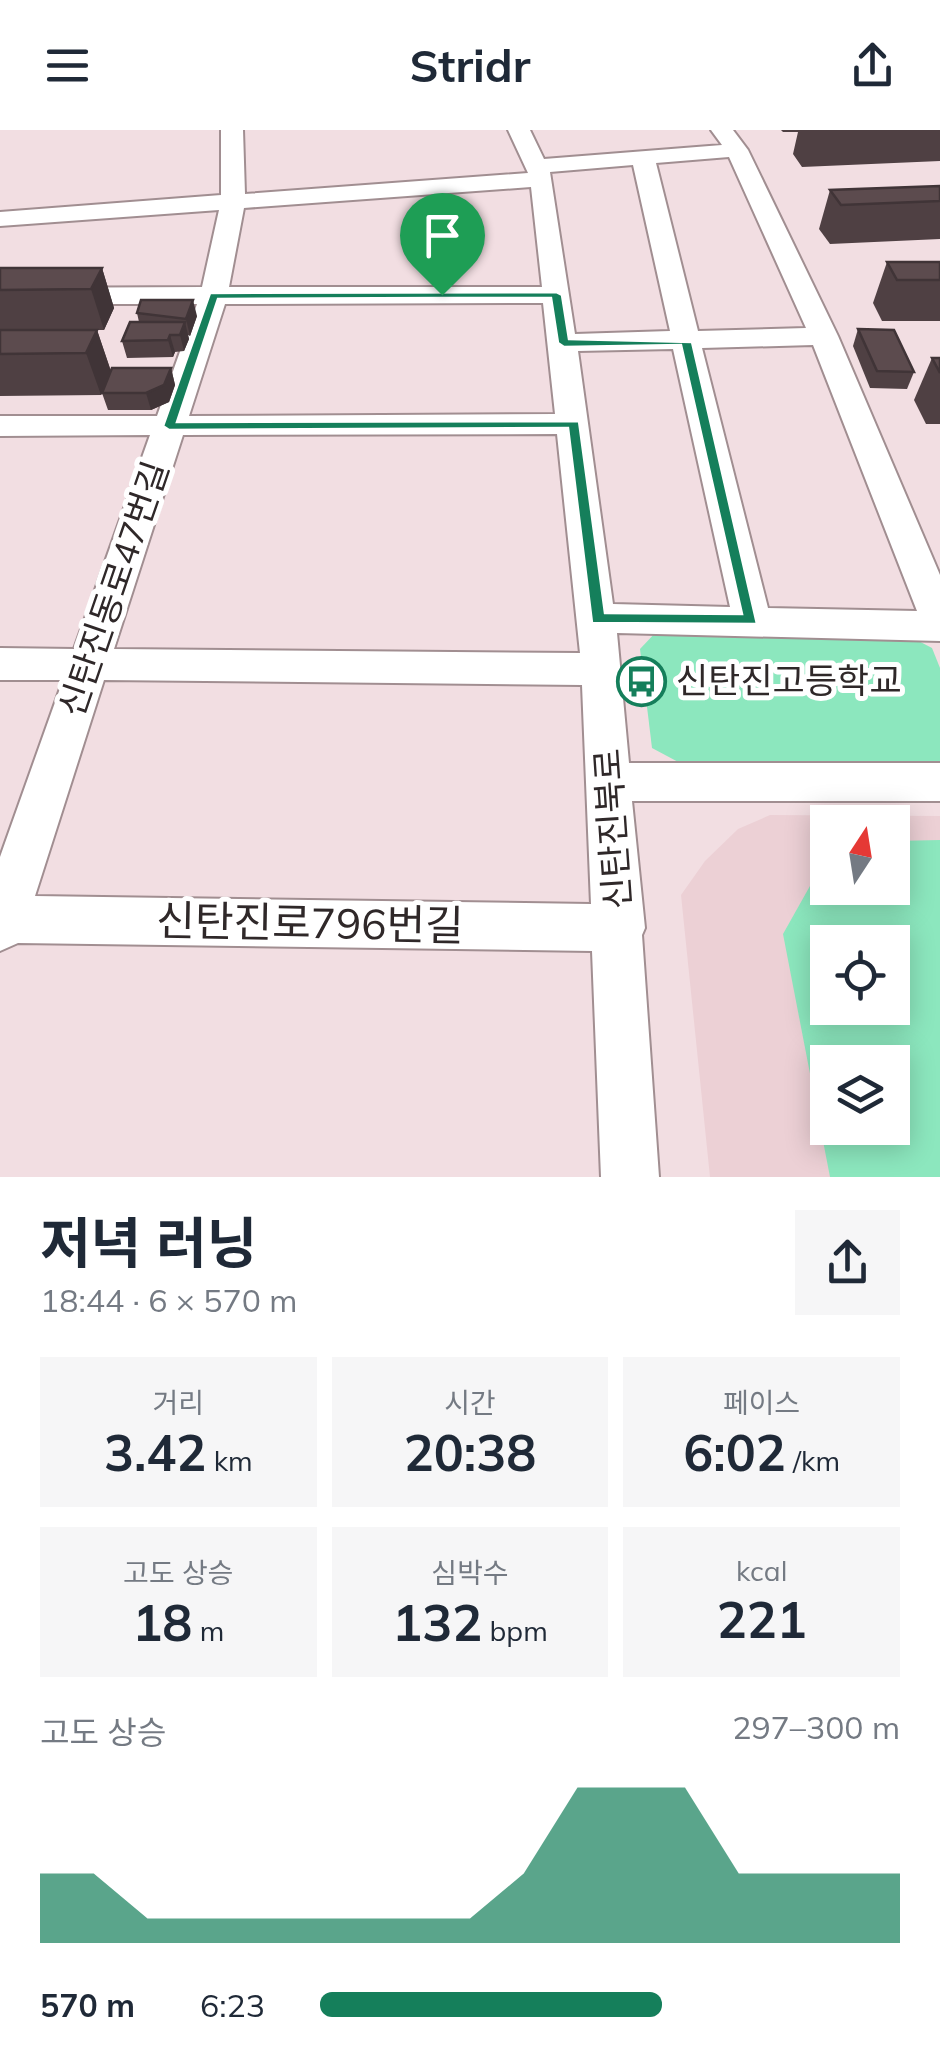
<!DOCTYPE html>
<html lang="ko">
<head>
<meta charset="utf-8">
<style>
  body { margin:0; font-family:Mulish,"Noto Sans KR",sans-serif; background:#f6f6f7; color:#1f2937; height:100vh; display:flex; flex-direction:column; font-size:38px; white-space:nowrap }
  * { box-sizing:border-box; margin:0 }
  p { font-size:32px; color:#747a83 }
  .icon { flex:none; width:55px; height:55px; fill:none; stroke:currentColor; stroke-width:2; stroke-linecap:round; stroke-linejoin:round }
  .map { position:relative; height:1047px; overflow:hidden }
  .panel { display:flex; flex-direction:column; background:#fff; flex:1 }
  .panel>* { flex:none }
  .needle { width:65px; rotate:12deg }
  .fabs { position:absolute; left:810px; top:675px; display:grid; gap:20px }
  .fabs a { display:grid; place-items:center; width:100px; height:100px; border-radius:0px; background:#fff; box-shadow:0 5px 25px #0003; font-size:50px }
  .pin { position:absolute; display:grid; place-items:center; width:85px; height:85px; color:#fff; margin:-102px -42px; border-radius:50% 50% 50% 0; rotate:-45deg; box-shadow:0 0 10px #0007 }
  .pin .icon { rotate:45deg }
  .round { display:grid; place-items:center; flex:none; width:105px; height:105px; border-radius:0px; background:#f6f6f7 }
  .head { display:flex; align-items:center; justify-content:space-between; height:170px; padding:0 40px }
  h1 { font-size:55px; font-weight:700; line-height:75px }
  .stats { display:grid; grid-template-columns:repeat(3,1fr); gap:15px; height:170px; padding:10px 40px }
  .stats div { display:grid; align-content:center; border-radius:0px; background:#f6f6f7; text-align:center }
  .stats b { font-size:50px; font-weight:700 }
  .stats small { font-size:28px; font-weight:400 }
  .stats p { font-size:28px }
  .chart { height:280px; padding:20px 40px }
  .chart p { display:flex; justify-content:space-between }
  .chart svg { width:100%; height:180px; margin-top:10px; fill:#157f5b; opacity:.7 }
  ul { padding:0 40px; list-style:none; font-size:32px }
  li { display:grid; grid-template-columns:160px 120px 1fr; align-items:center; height:75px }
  li i { height:25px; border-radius:12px; background:#157f5b }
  header { display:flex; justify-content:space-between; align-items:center; height:130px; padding:0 40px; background:#fff; font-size:45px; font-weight:700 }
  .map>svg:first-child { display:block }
  .built { fill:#ecd0d5; fill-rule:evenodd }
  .green { fill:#8ce7be; fill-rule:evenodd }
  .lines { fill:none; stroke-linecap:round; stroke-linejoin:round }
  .minor-casing { stroke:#a18e91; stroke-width:4 }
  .minor { fill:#fff; fill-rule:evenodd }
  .wall { fill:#4f4043 }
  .shaded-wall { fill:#403437 }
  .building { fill:#5c4b4e; stroke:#403437; stroke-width:2.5 }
  .route { fill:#157f5b; stroke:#fff; stroke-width:2.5; fill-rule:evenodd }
  .labels { text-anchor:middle; stroke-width:10; stroke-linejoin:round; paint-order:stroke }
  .street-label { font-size:35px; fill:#2f2829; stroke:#fff }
  .poi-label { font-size:35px; fill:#2f2829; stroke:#fff; text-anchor:start }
  .near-street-label { font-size:42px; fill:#2f2829; stroke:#fff }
</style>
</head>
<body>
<header><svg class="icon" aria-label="menu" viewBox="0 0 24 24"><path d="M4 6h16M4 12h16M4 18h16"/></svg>Stridr<svg class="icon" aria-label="share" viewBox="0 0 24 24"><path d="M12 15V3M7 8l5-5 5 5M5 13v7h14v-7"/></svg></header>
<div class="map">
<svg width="940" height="1047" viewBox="0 0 940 1047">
  <rect width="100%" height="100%" fill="#f2dee2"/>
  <path class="built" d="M 770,685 L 940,686 L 940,1047 L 710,1047 L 681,765 L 705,731 L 738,699 ZM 828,692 L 892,692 L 892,758 L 828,758 ZM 828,812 L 892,812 L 892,878 L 828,878 ZM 828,932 L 892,932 L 892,998 L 828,998 Z"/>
  <g class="green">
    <polygon points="657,501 905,504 932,518 940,538 940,639 682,634 652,618 640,519"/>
    <path d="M 940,710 L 940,1047 L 830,1047 L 783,804 L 824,731 L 827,729 L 828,758 L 892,758 L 893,711 ZM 828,812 L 892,812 L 892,878 L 828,878 ZM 828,932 L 892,932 L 892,998 L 828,998 Z"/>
  </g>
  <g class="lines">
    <defs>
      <path id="minor" d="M 221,0 L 243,0 L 245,64 L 528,43 L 508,0 L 530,0 L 544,29 L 722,15 L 711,0 L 733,0 L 748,20 L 838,206 L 940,445 L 940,511 L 617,503 L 629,633 L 940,633 L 940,671 L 632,671 L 645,798 L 642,805 L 659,1047 L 601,1047 L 592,821 L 18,813 L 0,821 L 0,727 L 63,550 L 0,550 L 0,518 L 74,519 L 150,305 L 0,306 L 0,286 L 157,286 L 197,174 L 0,174 L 0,158 L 202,157 L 219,80 L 0,96 L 0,82 L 221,65 ZM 729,27 L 806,198 L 698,201 L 656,33 ZM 633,35 L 670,201 L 575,204 L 550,42 ZM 531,57 L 542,157 L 229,157 L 244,78 ZM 543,173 L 555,284 L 189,286 L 225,174 ZM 813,215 L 917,481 L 768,478 L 702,218 ZM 673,219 L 730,477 L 613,474 L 578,221 ZM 557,304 L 580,523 L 114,519 L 183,305 ZM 104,550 L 582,555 L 591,774 L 35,766 Z"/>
    </defs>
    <use href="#minor" class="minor-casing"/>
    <use href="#minor" class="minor"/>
  </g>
  <g class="wall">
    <polygon points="781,0 940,0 940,31 802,37 793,24 798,2 783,2"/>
    <polygon points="940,56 940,109 830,114 819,99 830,60"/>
    <polygon points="887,132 940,132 940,191 882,191 873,173"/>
    <polygon points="0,138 102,138 114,178 104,200 97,200 111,241 171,238 175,255 169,272 151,280 108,280 102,263 105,255 101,265 0,266"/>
    <polygon points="137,183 197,186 190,206 188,205 189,209 184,221 175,222 173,227 127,228 122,211 139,192"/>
    <polygon points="858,199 914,242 907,259 870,258 853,216"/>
    <polygon points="932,228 940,228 940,294 926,294 914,270"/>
  </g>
  <g class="shaded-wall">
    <polygon points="102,138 114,178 104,200 91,159"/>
    <polygon points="193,170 197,186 190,206 186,189"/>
    <polygon points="185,192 189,209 184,221 180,205"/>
    <polygon points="97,200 111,242 101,265 86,223"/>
    <polygon points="170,205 175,222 173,227 168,210"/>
    <polygon points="171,238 175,255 169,272 151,280 146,263"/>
  </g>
  <g class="building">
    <polygon points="940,56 940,71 841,75 830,60"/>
    <polygon points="887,132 940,132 940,150 897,150"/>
    <polygon points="0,138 102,138 91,159 0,160"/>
    <polygon points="141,170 193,170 186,189 137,183"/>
    <polygon points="130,192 185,192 180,205 170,205 168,210 122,211"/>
    <polygon points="858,199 894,200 914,242 877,241"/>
    <polygon points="0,200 97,200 86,223 0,224"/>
    <polygon points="932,228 940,228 940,243"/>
    <polygon points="112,238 171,238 164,255 146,263 102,263"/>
  </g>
  <path class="route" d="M 556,162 L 562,165 L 569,209 L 692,212 L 757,494 L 592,493 L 568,298 L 169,300 L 163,296 L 210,163 ZM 442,168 L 551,168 L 558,213 L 564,217 L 681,215 L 742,484 L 605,483 L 579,291 L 177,292 L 218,169 Z"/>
  <defs>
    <symbol id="bus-ring" viewBox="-11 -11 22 22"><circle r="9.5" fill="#fff" stroke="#157f5b" stroke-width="1.5"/><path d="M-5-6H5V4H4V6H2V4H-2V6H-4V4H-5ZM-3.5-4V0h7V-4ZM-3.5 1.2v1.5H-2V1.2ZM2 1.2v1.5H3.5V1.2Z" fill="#157f5b"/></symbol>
  </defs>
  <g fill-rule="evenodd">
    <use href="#bus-ring" x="614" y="524" width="55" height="55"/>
  </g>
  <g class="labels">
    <g class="street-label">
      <text transform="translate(114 459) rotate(-71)" y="12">신탄진동로47번길</text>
      <text transform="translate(613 699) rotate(-94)" y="12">신탄진북로</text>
    </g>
    <g class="poi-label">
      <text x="676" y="563">신탄진고등학교</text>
    </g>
    <g class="near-street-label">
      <text transform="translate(310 793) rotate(1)" y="15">신탄진로796번길</text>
    </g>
  </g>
</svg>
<div class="fabs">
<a><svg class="needle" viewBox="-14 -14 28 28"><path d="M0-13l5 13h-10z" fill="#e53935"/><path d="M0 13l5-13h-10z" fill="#747a83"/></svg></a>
<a><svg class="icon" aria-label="locate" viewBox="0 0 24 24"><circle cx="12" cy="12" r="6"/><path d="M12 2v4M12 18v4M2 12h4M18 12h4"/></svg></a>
<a><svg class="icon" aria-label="layers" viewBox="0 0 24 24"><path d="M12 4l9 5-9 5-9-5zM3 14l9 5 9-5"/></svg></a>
</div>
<div class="pin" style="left:442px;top:165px;background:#1e9e55"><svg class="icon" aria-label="arrive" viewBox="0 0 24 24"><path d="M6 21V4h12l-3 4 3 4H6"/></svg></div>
</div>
<section class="panel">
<div class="head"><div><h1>저녁 러닝</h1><p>18:44 · 6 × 570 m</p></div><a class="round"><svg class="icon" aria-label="share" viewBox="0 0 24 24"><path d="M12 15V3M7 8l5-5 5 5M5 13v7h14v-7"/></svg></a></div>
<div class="stats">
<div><p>거리</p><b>3.42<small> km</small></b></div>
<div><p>시간</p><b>20:38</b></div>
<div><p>페이스</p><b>6:02<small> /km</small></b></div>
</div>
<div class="stats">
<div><p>고도 상승</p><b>18<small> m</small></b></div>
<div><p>심박수</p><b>132<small> bpm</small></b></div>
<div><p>kcal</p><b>221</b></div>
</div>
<div class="chart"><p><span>고도 상승</span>297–300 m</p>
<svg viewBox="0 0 160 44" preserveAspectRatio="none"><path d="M0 44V27L10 27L20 38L30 38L40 38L50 38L60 38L70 38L80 38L90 27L100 6L110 6L120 6L130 27L140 27L150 27L160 27V44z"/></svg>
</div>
<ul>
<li><b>570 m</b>6:23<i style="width:59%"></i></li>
</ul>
</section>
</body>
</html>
